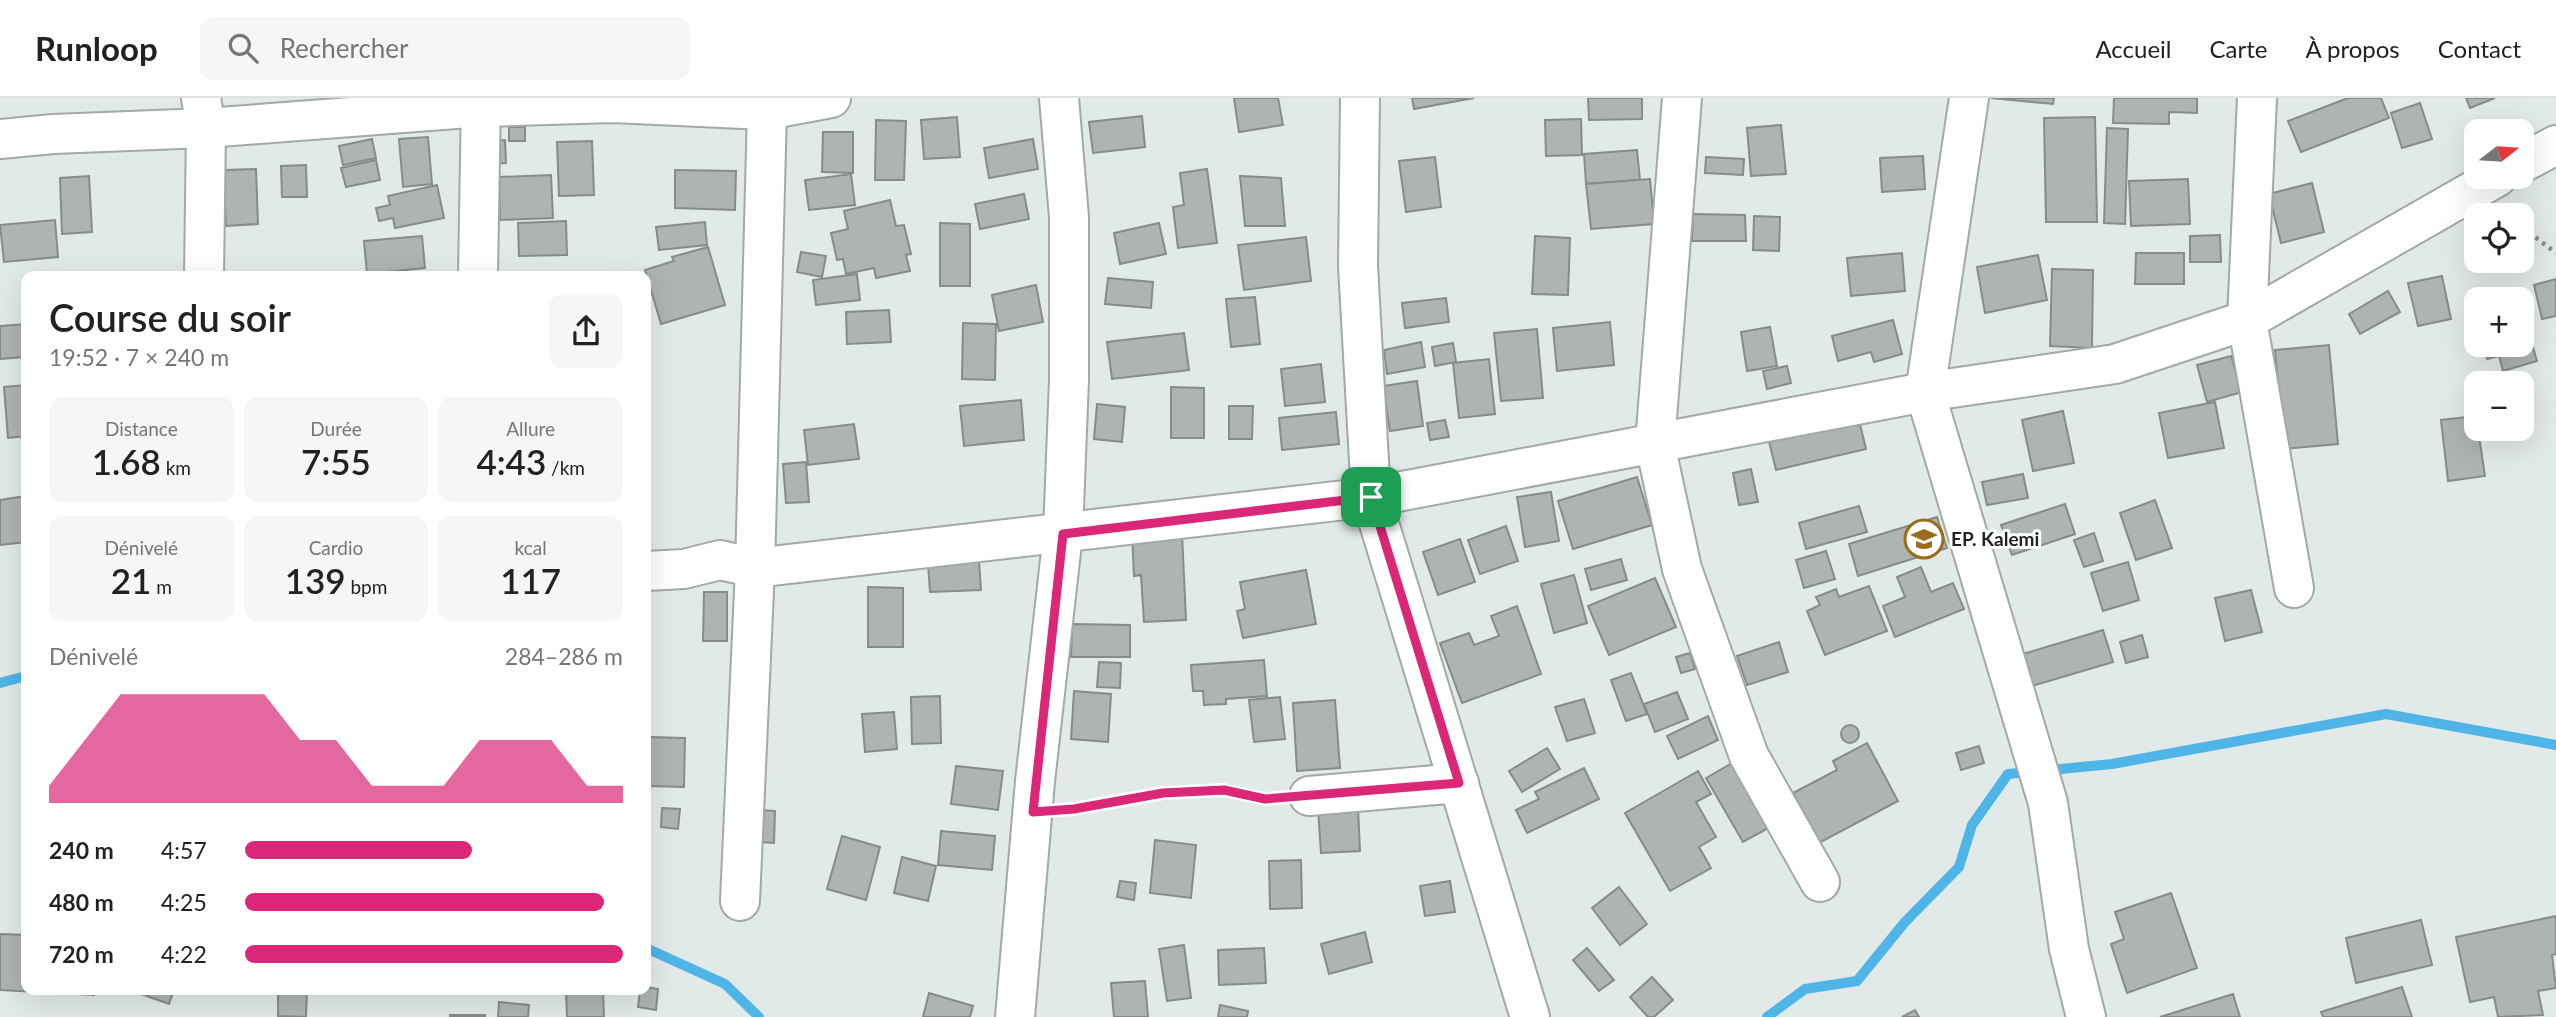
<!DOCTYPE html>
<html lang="fr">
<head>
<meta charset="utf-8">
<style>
  body { margin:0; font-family:Lato,sans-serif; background:#f6f6f6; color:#222; height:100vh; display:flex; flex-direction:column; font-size:26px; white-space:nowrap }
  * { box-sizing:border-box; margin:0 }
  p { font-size:23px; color:#767676 }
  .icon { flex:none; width:38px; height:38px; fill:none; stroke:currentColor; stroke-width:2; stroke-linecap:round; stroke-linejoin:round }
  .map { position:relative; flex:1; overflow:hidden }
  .side { position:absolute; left:21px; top:173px; width:630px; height:724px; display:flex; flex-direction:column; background:#fff; border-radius:14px; box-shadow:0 7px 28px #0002 }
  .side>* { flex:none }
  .needle { width:46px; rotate:73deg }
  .fabs { position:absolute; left:2464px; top:21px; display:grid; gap:14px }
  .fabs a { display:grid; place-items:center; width:70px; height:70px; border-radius:14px; background:#fff; box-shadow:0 7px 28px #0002; font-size:35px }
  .pin { position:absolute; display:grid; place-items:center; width:60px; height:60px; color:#fff; margin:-30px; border-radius:14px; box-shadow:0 4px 10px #0006 }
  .round { display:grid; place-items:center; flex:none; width:74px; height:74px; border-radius:14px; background:#f6f6f6 }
  .headline { display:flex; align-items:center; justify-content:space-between; height:119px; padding:0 28px }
  h1 { font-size:38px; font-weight:600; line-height:52px }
  .metrics { display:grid; grid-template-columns:repeat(3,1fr); gap:10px; height:119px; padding:7px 28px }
  .metrics div { display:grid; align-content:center; border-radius:14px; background:#f6f6f6; text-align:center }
  .metrics b { font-size:35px; font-weight:600 }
  .metrics small { font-size:19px; font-weight:400 }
  .metrics p { font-size:19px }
  .chart { height:196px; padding:14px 28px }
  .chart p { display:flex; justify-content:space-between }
  .chart svg { width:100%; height:126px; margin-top:7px; fill:#db2777; opacity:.7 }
  ul { padding:0 28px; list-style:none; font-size:23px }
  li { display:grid; grid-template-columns:112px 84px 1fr; align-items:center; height:52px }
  li i { height:18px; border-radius:9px; background:#db2777 }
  header { display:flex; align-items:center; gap:42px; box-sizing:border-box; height:98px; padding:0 35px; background:#fff; border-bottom:2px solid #e0e0e0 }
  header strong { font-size:33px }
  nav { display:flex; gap:38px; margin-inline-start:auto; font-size:24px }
  .search { width:490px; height:63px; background:#f6f6f6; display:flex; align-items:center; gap:18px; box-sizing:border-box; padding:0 24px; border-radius:14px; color:#767676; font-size:26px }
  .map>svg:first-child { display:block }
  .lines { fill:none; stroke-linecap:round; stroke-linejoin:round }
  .stream { stroke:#4fb5e7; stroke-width:10 }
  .building { fill:#adb4b1; stroke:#868c89; stroke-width:2 }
  .minor-casing { stroke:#a2a9a8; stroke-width:42 }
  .tertiary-casing { stroke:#a2a9a8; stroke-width:42 }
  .path { stroke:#878d8c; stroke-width:4.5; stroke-dasharray:3.5 5; stroke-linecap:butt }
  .minor { stroke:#fff; stroke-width:38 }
  .tertiary { stroke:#fff; stroke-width:38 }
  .route-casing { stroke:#fff; stroke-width:14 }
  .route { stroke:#db2777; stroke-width:9 }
  .labels { text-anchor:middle; stroke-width:6; stroke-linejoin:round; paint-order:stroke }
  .poi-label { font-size:19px; font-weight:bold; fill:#212424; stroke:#fff; text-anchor:start }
</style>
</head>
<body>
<header>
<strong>Runloop</strong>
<div class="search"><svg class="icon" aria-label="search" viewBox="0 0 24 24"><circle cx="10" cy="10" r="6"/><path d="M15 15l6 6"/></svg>Rechercher</div>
<nav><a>Accueil</a><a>Carte</a><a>À propos</a><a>Contact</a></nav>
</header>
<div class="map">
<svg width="2556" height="919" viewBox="0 0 2556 919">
  <rect width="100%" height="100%" fill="#e2eae9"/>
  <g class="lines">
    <g class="stream">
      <polyline points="0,585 26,578"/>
      <polyline points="646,850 725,886 759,919"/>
      <polyline points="1767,919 1805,891 1857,883 1905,824 1959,769 1972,727 2008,676 2112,666 2386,616 2556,647"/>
    </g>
  </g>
  <g class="building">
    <polygon points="1234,0 1278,0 1283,27 1239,34"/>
    <polygon points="1412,0 1474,0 1414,11"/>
    <polygon points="1588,0 1642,0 1642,21 1589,22"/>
    <polygon points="1991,0 2054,0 2053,6"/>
    <polygon points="2114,0 2197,0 2197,15 2169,14 2169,26 2113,25"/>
    <polygon points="2348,0 2381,0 2389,20 2301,54 2288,23"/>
    <polygon points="2466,0 2495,0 2470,10"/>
    <polygon points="2420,5 2432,41 2402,50 2391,15"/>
    <polygon points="1142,18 1145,49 1093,55 1089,24"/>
    <polygon points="957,19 960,59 924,61 921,22"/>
    <polygon points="2095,19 2097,124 2046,124 2044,20"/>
    <polygon points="1581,21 1582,57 1546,58 1545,22"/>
    <polygon points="876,22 906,23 904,82 875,82"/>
    <polygon points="1781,27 1786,76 1751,78 1747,30"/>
    <rect x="509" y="29" width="16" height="14"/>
    <polygon points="2107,30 2128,31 2125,126 2104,125"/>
    <polygon points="823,34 853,34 853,75 822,74"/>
    <polygon points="428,39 432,86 403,89 399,41"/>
    <polygon points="372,41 376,60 343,67 339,48"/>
    <polygon points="1033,41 1038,71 989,80 984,50"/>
    <polygon points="505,42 506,65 491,66 490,43"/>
    <polygon points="592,43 594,97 559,98 557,44"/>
    <polygon points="1637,52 1640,82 1586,86 1584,56"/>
    <polygon points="1923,58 1925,91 1882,94 1880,60"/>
    <polygon points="1435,59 1441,109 1406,114 1399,63"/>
    <polygon points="1706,59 1744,61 1743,77 1705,75"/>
    <polygon points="376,62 380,82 346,89 341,70"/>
    <polygon points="306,67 307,99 282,99 281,68"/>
    <polygon points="256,71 258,126 226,128 223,72"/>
    <polygon points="1207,71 1217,145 1178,150 1173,109 1184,107 1180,75"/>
    <polygon points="675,72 736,73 735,112 675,110"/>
    <polygon points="851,76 855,107 809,112 805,82"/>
    <polygon points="551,77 553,120 500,122 499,79"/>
    <polygon points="89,78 92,134 62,136 60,80"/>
    <polygon points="1240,78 1281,80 1285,128 1245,128"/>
    <polygon points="1650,81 1654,126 1591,131 1586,86"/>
    <polygon points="2188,81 2190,126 2131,128 2129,83"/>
    <polygon points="2312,85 2324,134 2281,145 2269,96"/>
    <polygon points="437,87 444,120 395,130 393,120 379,123 376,110 390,107 388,98"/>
    <polygon points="1024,96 1029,121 980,131 975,106"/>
    <polygon points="890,102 896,128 904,127 911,156 906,157 910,173 876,180 874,170 846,176 843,161 837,162 831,135 848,131 844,113"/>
    <polygon points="1693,116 1745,117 1746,143 1692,143"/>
    <polygon points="1754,118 1780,119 1779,153 1753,152"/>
    <polygon points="55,122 58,159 4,164 0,127"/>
    <polygon points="566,123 567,157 519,158 518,125"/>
    <polygon points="705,124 707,147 659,152 656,129"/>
    <polygon points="940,125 970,126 970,188 940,188"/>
    <polygon points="1159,125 1166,156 1120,166 1114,135"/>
    <polygon points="2220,137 2221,164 2190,164 2190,138"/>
    <polygon points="422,138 425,170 367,176 364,143"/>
    <polygon points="1535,138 1570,140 1568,197 1532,196"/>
    <polygon points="1306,139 1311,183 1244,192 1238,147"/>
    <polygon points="708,149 725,207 661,226 645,172 674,163 672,159"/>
    <polygon points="801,154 826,158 822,179 797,174"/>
    <polygon points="1902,155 1905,193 1851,198 1847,160"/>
    <polygon points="2136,155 2184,155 2184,186 2135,186"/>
    <polygon points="2038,157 2047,202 1985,215 1977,169"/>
    <polygon points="2052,171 2093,172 2092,250 2050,248"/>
    <polygon points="857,176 860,202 816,207 813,182"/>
    <polygon points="2442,178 2451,221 2418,228 2408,185"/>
    <polygon points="1108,180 1153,184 1151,210 1105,206"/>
    <polygon points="2556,181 2556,218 2542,221 2534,187"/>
    <polygon points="1036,187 1043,224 999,233 992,197"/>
    <polygon points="2388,193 2400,214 2360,236 2349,216"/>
    <polygon points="1255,199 1260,246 1231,249 1226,201"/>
    <polygon points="1446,200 1449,224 1405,230 1402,205"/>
    <polygon points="889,212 891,244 847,246 846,214"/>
    <polygon points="1893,222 1902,256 1874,264 1871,254 1838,263 1832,238"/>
    <polygon points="1610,224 1614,267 1557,273 1553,230"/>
    <polygon points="963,225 996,226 995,282 962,281"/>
    <polygon points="2526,225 2537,263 2503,273 2499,258 2487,261 2483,247 2522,247 2522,226"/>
    <polygon points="26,226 26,259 0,261 0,228"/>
    <polygon points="1770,229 1777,268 1747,273 1741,234"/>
    <polygon points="1537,231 1543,300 1501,303 1494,235"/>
    <polygon points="1184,235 1189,272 1112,281 1107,244"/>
    <polygon points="1421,244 1425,269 1387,276 1384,252"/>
    <polygon points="1453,245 1456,264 1435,268 1432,249"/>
    <polygon points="2329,247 2338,346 2284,351 2275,252"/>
    <polygon points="2231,258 2242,294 2207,304 2197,267"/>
    <polygon points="1489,261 1495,316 1459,320 1453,265"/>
    <polygon points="1321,266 1325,304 1285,308 1281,271"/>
    <polygon points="1787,268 1791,285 1767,291 1763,273"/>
    <polygon points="1417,283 1423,328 1390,333 1383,288"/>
    <polygon points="26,287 26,338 8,340 4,289"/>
    <polygon points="1171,289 1204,290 1204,340 1171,340"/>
    <polygon points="1021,302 1024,342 964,348 960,308"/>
    <polygon points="2215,304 2224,350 2168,360 2159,315"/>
    <polygon points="1097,306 1125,309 1122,344 1094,341"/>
    <polygon points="1229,308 1253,308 1252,341 1229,341"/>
    <polygon points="2063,313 2074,365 2033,373 2022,322"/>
    <polygon points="1336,314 1339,346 1282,352 1279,320"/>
    <polygon points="1858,318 1866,351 1776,372 1768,339"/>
    <polygon points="2476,318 2485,378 2448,383 2441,322"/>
    <polygon points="1445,322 1449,339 1430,342 1427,325"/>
    <polygon points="854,326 859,361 808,367 804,332"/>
    <polygon points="806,364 809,404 786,405 783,366"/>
    <polygon points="1751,371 1758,404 1739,407 1733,375"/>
    <polygon points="2023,376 2028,400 1987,407 1982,384"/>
    <polygon points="1637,379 1652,427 1573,451 1558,403"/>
    <polygon points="1551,394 1559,443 1525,449 1517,399"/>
    <polygon points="26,398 26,444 0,447 0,402"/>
    <polygon points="2155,402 2172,450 2136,462 2120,415"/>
    <polygon points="2065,406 2075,436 2012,457 2001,427"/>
    <polygon points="1859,408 1867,434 1806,451 1799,425"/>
    <polygon points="1937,419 1947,450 1858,478 1849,446"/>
    <polygon points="1506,428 1518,463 1480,476 1468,442"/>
    <polygon points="1182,435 1186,522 1144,524 1141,477 1134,478 1132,437"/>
    <polygon points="2094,435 2103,463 2084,469 2074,442"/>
    <polygon points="1460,441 1475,484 1438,497 1423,454"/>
    <polygon points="1826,453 1835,481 1804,490 1796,462"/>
    <polygon points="1621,461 1627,482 1591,492 1585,471"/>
    <polygon points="979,463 981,492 930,494 928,466"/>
    <polygon points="2128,464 2139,502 2103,513 2091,475"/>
    <polygon points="1921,469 1931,494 1953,485 1964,511 1895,539 1883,508 1905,499 1897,479"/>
    <polygon points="1306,472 1316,526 1243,540 1237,513 1245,511 1240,484"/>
    <polygon points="1574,477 1587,525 1554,535 1541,486"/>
    <polygon points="1655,480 1676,529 1609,557 1588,508"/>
    <polygon points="1869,488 1887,533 1825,557 1807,513 1820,507 1816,499 1836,491 1839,499"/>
    <polygon points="868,489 903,490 903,549 868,549"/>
    <polygon points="2251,492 2262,534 2225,543 2215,500"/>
    <polygon points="704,494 727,494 727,543 703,543"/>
    <polygon points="1517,508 1541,576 1462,605 1440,545 1469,535 1474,547 1499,538 1491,518"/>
    <polygon points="1072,526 1130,527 1130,559 1071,559"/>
    <polygon points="2103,532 2113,564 2032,588 2023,556"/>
    <polygon points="2142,537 2148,559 2126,565 2120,544"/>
    <polygon points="1779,544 1788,574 1747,587 1737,558"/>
    <polygon points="1690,555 1695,571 1681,575 1676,559"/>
    <polygon points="1264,562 1267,598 1226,601 1226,606 1204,607 1203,593 1193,593 1191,567"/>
    <polygon points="1099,564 1121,565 1120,590 1097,589"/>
    <polygon points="1631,575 1647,616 1626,623 1611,582"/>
    <polygon points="1074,593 1111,596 1108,644 1071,641"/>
    <polygon points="1677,594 1688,621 1655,634 1644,606"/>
    <polygon points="940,598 941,645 912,646 911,599"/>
    <polygon points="1280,599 1285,641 1254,644 1249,602"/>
    <polygon points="1584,601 1595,635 1567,643 1555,609"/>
    <polygon points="1335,602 1340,670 1297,673 1293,605"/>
    <polygon points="894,614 897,651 865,654 862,616"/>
    <polygon points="1708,618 1718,642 1678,661 1667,638"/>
    <circle cx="1850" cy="636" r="9"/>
    <polygon points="650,639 685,640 684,689 648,688"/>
    <polygon points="1867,645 1898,703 1819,745 1793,695 1837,672 1833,663"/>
    <polygon points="1979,648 1984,665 1961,672 1956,655"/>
    <polygon points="1547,650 1560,671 1522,694 1509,673"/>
    <polygon points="1734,664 1772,728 1743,744 1706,680"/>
    <polygon points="956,668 1003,673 998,712 951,706"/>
    <polygon points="1584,670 1599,701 1527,735 1516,712 1539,701 1535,694"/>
    <polygon points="1698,673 1711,696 1696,704 1716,739 1699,749 1711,770 1670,793 1625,715"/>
    <polygon points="1358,709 1360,753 1321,755 1318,711"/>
    <polygon points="662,710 680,711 678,731 661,729"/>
    <polygon points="757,712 775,713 774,745 757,744"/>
    <polygon points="941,733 995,738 992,772 938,767"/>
    <polygon points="842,738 880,749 866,802 827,791"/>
    <polygon points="1155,742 1196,747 1191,800 1150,795"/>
    <polygon points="902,759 936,768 928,803 894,795"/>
    <polygon points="1301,762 1302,810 1270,811 1269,763"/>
    <polygon points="1120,783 1136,785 1134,802 1117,799"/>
    <polygon points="1450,783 1455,814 1425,818 1420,788"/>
    <polygon points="1619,789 1647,826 1620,847 1592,810"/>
    <polygon points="2171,795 2197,870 2127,895 2111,846 2124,841 2115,814"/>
    <polygon points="2556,818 2556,856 2552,857 2556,890 2538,893 2543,917 2498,919 2494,899 2470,904 2456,839"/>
    <polygon points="2421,822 2432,867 2356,885 2346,840"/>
    <polygon points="1365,834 1372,864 1329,876 1321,846"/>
    <polygon points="0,836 26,837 26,892 94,892 94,897 0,892"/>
    <polygon points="1184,847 1191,900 1167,903 1159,851"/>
    <polygon points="1264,850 1266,885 1219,887 1218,852"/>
    <polygon points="1587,850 1614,882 1599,893 1573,862"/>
    <polygon points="1652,879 1673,902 1654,919 1648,919 1630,899"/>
    <polygon points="1145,883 1148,919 1114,919 1111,885"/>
    <polygon points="646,889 658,891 656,912 638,909 640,892 646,892"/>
    <polygon points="2402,889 2412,919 2323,919 2321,914"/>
    <polygon points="130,892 174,892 169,906"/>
    <polygon points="278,892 307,892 306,919 278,918"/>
    <polygon points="566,892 603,892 604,919 567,919"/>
    <polygon points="929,895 973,908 970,919 923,919"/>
    <polygon points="2233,896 2240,919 2160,919"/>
    <polygon points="499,904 529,907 528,919 498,919"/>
    <polygon points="1220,907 1248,913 1247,919 1218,919"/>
    <polygon points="1915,912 1919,919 1902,919"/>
    <rect x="450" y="917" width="35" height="2"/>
  </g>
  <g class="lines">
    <defs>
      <g id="minor">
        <polyline points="201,0 206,30 204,178"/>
        <polyline points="769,0 767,12 831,0"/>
        <polyline points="1360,0 1358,168 1371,399 1530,919"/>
        <polyline points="1682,0 1655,346 1682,471 1749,658 1820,784"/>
        <polyline points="1969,0 1925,294 2048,705 2069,851 2086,919"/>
        <polyline points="2257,0 2247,222 2294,490"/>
        <polyline points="478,178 481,0"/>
        <polyline points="646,473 684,471 720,462 755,470 740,803"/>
        <polyline points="1309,698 1459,685"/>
        <polyline points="1015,919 1035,683 1063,436 1069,281 1069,119 1059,0"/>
      </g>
      <g id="tertiary">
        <polyline points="0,41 53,36 206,30 482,9 613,5 767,12 755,470 1371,399 1925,294 2115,266 2247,222 2497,79"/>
        <polyline points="2522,65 2556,47"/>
      </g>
    </defs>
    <use href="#minor" class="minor-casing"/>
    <use href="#tertiary" class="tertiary-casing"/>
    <g class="path">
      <polyline points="2522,129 2556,155"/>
      <polyline points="1069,711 1163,695 1224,692 1271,700"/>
    </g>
    <use href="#minor" class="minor"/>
    <use href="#tertiary" class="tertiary"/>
  </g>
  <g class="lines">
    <defs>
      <polygon id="route" points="1371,399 1459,685 1265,701 1224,692 1163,695 1074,711 1033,714 1063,436"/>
    </defs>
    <use href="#route" class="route-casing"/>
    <use href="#route" class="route"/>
  </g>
  <defs>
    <symbol id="school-ring" viewBox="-11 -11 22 22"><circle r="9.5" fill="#fff" stroke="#996d1b" stroke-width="1.5"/><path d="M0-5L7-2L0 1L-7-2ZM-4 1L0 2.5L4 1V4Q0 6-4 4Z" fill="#996d1b"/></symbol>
  </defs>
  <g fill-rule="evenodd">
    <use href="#school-ring" x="1902" y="419" width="44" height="44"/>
  </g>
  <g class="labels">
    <g class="poi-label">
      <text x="1951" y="448">EP. Kalemi</text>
    </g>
  </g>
</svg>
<div class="fabs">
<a><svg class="needle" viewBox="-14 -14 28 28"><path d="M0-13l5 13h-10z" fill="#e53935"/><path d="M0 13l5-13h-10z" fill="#767676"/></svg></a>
<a><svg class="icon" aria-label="locate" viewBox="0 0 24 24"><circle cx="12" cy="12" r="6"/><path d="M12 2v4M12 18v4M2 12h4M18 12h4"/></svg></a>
<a>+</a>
<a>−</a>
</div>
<div class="pin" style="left:1371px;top:399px;background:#1e9e55"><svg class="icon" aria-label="arrive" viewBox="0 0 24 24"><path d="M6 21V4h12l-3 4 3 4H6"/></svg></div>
<section class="side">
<div class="headline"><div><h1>Course du soir</h1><p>19:52 · 7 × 240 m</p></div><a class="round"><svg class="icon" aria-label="share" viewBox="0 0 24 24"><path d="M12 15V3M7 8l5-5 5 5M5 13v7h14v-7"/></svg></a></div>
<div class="metrics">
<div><p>Distance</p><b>1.68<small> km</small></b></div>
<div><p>Durée</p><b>7:55</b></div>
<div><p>Allure</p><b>4:43<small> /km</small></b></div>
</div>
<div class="metrics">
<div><p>Dénivelé</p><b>21<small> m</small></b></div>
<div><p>Cardio</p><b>139<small> bpm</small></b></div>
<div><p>kcal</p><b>117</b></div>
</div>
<div class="chart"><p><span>Dénivelé</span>284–286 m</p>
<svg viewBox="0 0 160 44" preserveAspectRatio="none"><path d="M0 44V38L10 22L20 6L30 6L40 6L50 6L60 6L70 22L80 22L90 38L100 38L110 38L120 22L130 22L140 22L150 38L160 38V44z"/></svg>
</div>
<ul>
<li><b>240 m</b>4:57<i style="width:60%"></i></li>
<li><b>480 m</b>4:25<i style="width:95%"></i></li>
<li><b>720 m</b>4:22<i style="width:100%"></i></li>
</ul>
</section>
</div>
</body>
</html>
